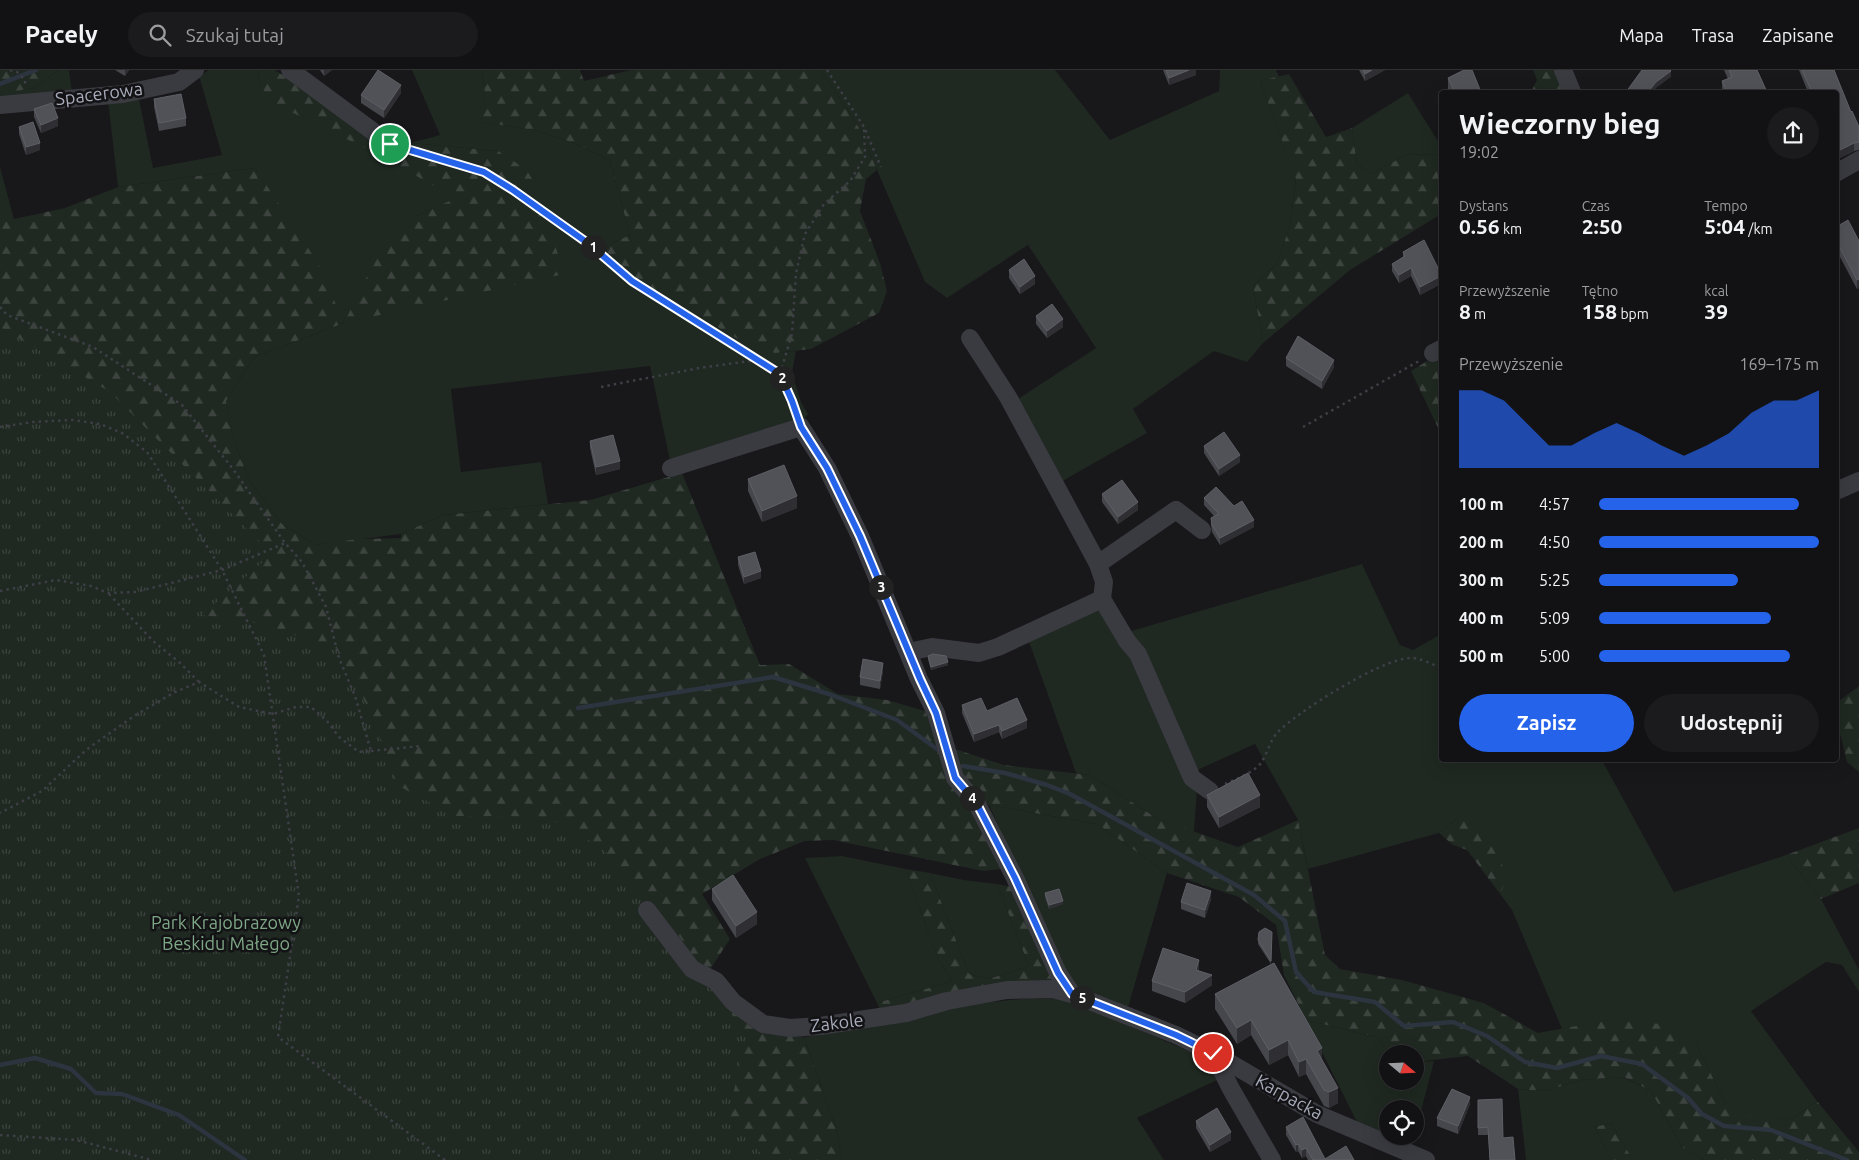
<!DOCTYPE html>
<html lang="pl">
<head>
<meta charset="utf-8">
<style>
  body { margin:0; font-family:Ubuntu,sans-serif; background:#1b1a1d; color:#f1f3f6; height:100vh; display:flex; flex-direction:column; font-size:19px; white-space:nowrap }
  * { box-sizing:border-box; margin:0 }
  p { font-size:16px; color:#9c9da0 }
  .icon { flex:none; width:28px; height:28px; fill:none; stroke:currentColor; stroke-width:2; stroke-linecap:round; stroke-linejoin:round }
  .map { position:relative; flex:1; overflow:hidden }
  .side { position:absolute; left:1439px; top:20px; width:400px; height:672px; display:flex; flex-direction:column; background:#121114; border-radius:5px; box-shadow:0 5px 20px #0002,0 0 0 1px #313134 }
  .side>* { flex:none }
  .needle { width:32px; rotate:109deg }
  .buttons { position:absolute; left:1379px; top:975px; display:grid; gap:10px }
  .buttons a { display:grid; place-items:center; width:45px; height:45px; border-radius:50%; background:#121114; box-shadow:0 5px 20px #0002,0 0 0 1px #313134; font-size:25px }
  .pin { position:absolute; display:grid; place-items:center; width:42px; height:42px; color:#fff; margin:-21px; border:2px solid #fff; border-radius:50%; box-shadow:0 1px 5px #0007 }
  .km { position:absolute; width:25px; height:25px; margin:-12px; border-radius:50%; background:#222; color:#fff; font-size:14px; line-height:25px; text-align:center }
  .round { display:grid; place-items:center; flex:none; width:52px; height:52px; border-radius:26px; background:#1b1a1d }
  .overview { display:flex; align-items:center; justify-content:space-between; height:85px; padding:0 20px }
  h1 { font-size:28px; font-weight:600; line-height:38px }
  .metrics { display:grid; grid-template-columns:repeat(3,1fr); gap:8px; height:85px; padding:5px 20px }
  .metrics div { display:grid; align-content:center }
  .metrics b { font-size:21px; font-weight:600 }
  .metrics small { font-size:14px; font-weight:400 }
  .metrics p { font-size:14px }
  .chart { height:140px; padding:10px 20px }
  .chart p { display:flex; justify-content:space-between }
  .chart svg { width:100%; height:90px; margin-top:5px; fill:#2563eb; opacity:.7 }
  .button { display:flex; gap:10px; margin-top:auto; padding:10px 20px }
  .button a { flex:1; height:58px; border-radius:30px; background:#2563eb; color:#fff; font-size:20px; font-weight:600; line-height:58px; text-align:center }
  .button a+a { background:#1b1a1d; color:#f1f3f6 }
  ul { padding:0 20px; list-style:none; font-size:16px }
  li { display:grid; grid-template-columns:80px 60px 1fr; align-items:center; height:38px }
  li i { height:12px; border-radius:6px; background:#2563eb }
  header { display:flex; align-items:center; gap:30px; box-sizing:border-box; height:70px; padding:0 25px; background:#121114; border-bottom:1px solid #313134 }
  header strong { font-size:24px }
  nav { display:flex; gap:28px; margin-inline-start:auto; font-size:18px }
  .search { width:350px; height:45px; background:#1b1a1d; display:flex; align-items:center; gap:12px; box-sizing:border-box; padding:0 18px; border-radius:28px; color:#9c9da0; font-size:19px }
  .map>svg:first-child { display:block }
  .grass { fill:#1f2821 }
  .forest { fill:url(#forest-firs) }
  .park { fill:url(#park-tufts) }
  .lines { fill:none; stroke-linecap:round; stroke-linejoin:round }
  .stream { stroke:#2c343f; stroke-width:4.5 }
  .path { stroke:#3e3f46; stroke-width:2.5; stroke-dasharray:2.5 4; stroke-linecap:butt }
  .minor { stroke:#3a3a41; stroke-width:18 }
  .wall { fill:#46474c }
  .shaded-wall { fill:#2f2f33 }
  .building { fill:#515258; stroke:#5e6067 }
  .route-casing { stroke:#fff; stroke-width:10 }
  .route { stroke:#2563eb; stroke-width:6 }
  .labels { text-anchor:middle; stroke-width:5; stroke-linejoin:round; paint-order:stroke }
  .street-label { font-size:18px; fill:#a8acba; stroke:#131215 }
  .park-label { font-size:18px; fill:#7ea786; stroke:#131215 }
</style>
</head>
<body>
<header>
<strong>Pacely</strong>
<div class="search"><svg class="icon" aria-label="search" viewBox="0 0 24 24"><circle cx="10" cy="10" r="6"/><path d="M15 15l6 6"/></svg>Szukaj tutaj</div>
<nav><a>Mapa</a><a>Trasa</a><a>Zapisane</a></nav>
</header>
<div class="map">
<svg width="1859" height="1090" viewBox="0 0 1859 1090">
  <defs>
    <pattern id="forest-firs" width="22" height="20" patternUnits="userSpaceOnUse" patternTransform="scale(1.25)"><rect width="22" height="20" fill="#1f2821"/><path d="M5 1l3.5 6h-7zM16 11l3.5 6h-7z" fill="#3d443f"/></pattern>
    <pattern id="park-tufts" width="24" height="20" patternUnits="userSpaceOnUse" patternTransform="scale(1.25)"><rect width="24" height="20" fill="#1f2821"/><path d="M3 7l-1-3M5 7V3M7 7l1-3M15 17l-1-3M17 17v-4M19 17l1-3" fill="none" stroke="#3d443f"/></pattern>
  </defs>
  <rect width="100%" height="100%" fill="#18171a"/>
  <g class="grass">
    <polygon points="59,0 69,0 72,22 0,30 0,22 34,18"/>
    <polygon points="209,0 258,0 261,18 457,128 414,147 564,204 498,81 410,73 440,65 412,0 482,0 485,25 483,52 534,60 574,73 610,90 630,165 601,178 775,283 796,281 792,303 801,332 808,344 792,366 673,405 650,296 451,319 461,402 541,392 548,434 443,445 401,464 316,475 282,454 250,411 233,368 226,331 254,287 344,253 255,98 118,117 108,31 139,29 153,98 222,85 199,6"/>
    <polygon points="821,0 1055,0 1110,70 1219,21 1220,0 1276,0 1279,7 1260,11 1296,108 1290,155 1277,194 1253,216 1263,273 1247,292 1214,281 1133,339 1147,363 1059,413 1015,331 1096,278 1028,175 947,228 925,212 859,58"/>
    <polygon points="1408,23 1441,76 1441,84 1406,85 1371,104 1357,94 1352,58"/>
    <polygon points="0,97 14,149 0,149"/>
    <polygon points="1362,494 1400,575 1413,580 1441,564 1441,690 1602,690 1674,822 1786,785 1821,829 1859,900 1859,922 1842,895 1826,892 1751,941 1817,1031 1791,1049 1742,1047 1724,1030 1696,974 1609,950 1562,959 1512,840 1500,824 1506,812 1477,760 1458,748 1439,763 1308,799 1298,750 1255,674 1195,701 1131,561"/>
    <polygon points="1092,537 1101,541 1131,587 1197,719 1194,762 1158,749 1090,705 1076,703 1028,569"/>
    <polygon points="989,735 1097,754 1167,803 1127,941 1075,916 1060,893"/>
    <polygon points="842,786 906,799 938,889 953,911 877,933 805,788"/>
    <polygon points="930,803 964,810 997,814 1029,896 989,909 969,904"/>
    <polygon points="1030,928 1067,929 1205,988 1217,1010 1137,1048 1164,1090 842,1090 836,1058 804,967 903,952 961,935"/>
    <polygon points="1306,950 1376,967 1392,984 1388,984 1388,1011 1415,1011 1415,992 1434,991 1415,1064 1415,1039 1388,1039 1388,1066 1414,1066 1411,1079 1359,1056"/>
    <polygon points="1623,1007 1651,1021 1682,1077 1704,1090 1633,1090 1611,1053 1595,1057 1611,1090 1526,1090 1518,1019 1546,1021 1581,1010"/>
  </g>
  <g class="forest">
    <polygon points="0,0 59,0 34,18 2,23 0,22"/>
    <polygon points="258,0 275,0 384,75 387,65 410,73 498,81 526,99 537,117 564,204 344,253 254,287 226,331 233,368 250,411 282,454 316,475 357,469 401,468 401,464 443,445 590,430 682,403 760,595 789,594 838,624 887,630 925,641 962,725 1002,799 983,801 833,770 805,771 760,789 702,824 730,869 711,898 705,903 728,934 750,956 804,967 836,1058 842,1090 0,1090 0,149 14,149 65,138 118,117 255,98 318,193 344,253 382,176 414,147 456,128 373,82 279,36 261,18"/>
    <polygon points="482,0 580,0 584,11 631,0 821,0 859,58 877,100 866,109 860,141 880,193 887,221 879,243 811,279 775,283 738,269 633,207 601,178 630,165 610,90 574,73 534,60 482,52 485,25"/>
    <polygon points="1533,0 1555,0 1564,22 1531,22 1537,10"/>
    <polygon points="1289,4 1326,67 1352,58 1357,94 1371,104 1406,85 1441,84 1441,144 1350,200 1263,273 1253,216 1277,194 1290,155 1296,109 1260,11"/>
    <polygon points="1435,286 1441,301 1441,364 1411,301"/>
    <polygon points="1859,616 1859,702 1847,692 1836,647 1836,633"/>
    <polygon points="955,679 1004,695 1090,705 1158,749 1238,777 1298,750 1325,885 1340,899 1402,910 1484,933 1538,963 1609,950 1662,954 1696,974 1724,1030 1742,1046 1791,1049 1817,1031 1859,1082 1859,1090 1704,1090 1682,1077 1651,1021 1624,1007 1581,1010 1546,1021 1518,1019 1468,986 1415,992 1415,984 1392,984 1376,967 1306,950 1284,905 1276,855 1239,827 1167,803 1097,754 989,735 960,707"/>
    <polygon points="1458,748 1472,748 1477,760 1496,769 1506,812 1500,824 1467,780 1453,775 1439,763"/>
    <polygon points="1859,758 1859,813 1821,829 1786,785"/>
    <polygon points="906,799 930,803 969,904 989,909 1029,896 997,814 1013,817 1054,907 1048,914 882,943 877,933 953,911 938,889"/>
    <polygon points="1611,1053 1633,1090 1611,1090 1595,1057"/>
  </g>
  <polygon class="park" points="0,257 110,322 272,484 202,545 252,552 336,578 371,643 397,715 455,746 547,747 601,777 684,872 746,966 728,1048 767,1090 0,1090"/>
  <g class="lines">
    <g class="stream">
      <polyline points="0,14 36,0"/>
      <polyline points="578,638 773,607 829,624 897,650 941,682"/>
      <polyline points="963,696 1005,703 1047,715 1070,724 1254,825 1285,851 1296,902 1314,922 1375,932 1404,956 1453,952 1487,966 1525,992 1557,998 1601,986 1642,994 1688,1028 1702,1044 1724,1056 1771,1060 1847,1090"/>
      <polyline points="0,995 35,988 71,999 96,1023 122,1024 179,1045 245,1090"/>
    </g>
    <g class="path">
      <polyline points="10,0 17,2 25,10 25,16"/>
      <polyline points="827,0 864,57 881,97"/>
      <polyline points="405,78 484,102 513,120 589,174 632,211 780,304 796,341"/>
      <polyline points="0,237 7,245 93,277 182,335 233,399 285,473 302,492 326,537 339,588 355,626 371,681 359,682 339,667 327,651 311,637 296,637 273,644 239,637 199,612 175,622 134,646 86,680 42,721 0,743"/>
      <polyline points="780,304 792,264 796,203 805,164 824,134 850,111 865,87 864,57"/>
      <polyline points="601,317 699,298 757,290"/>
      <polyline points="0,357 33,352 73,350 100,354 122,363 147,382 222,500 264,585 299,826 278,967 445,1090"/>
      <polyline points="1303,357 1419,291"/>
      <polyline points="0,521 56,510 91,516 108,523 136,522 222,500 285,473"/>
      <polyline points="109,524 153,571 180,593 199,612"/>
      <polyline points="371,681 421,676"/>
      <path d="M 1225,714 C 1236,709 1253,703 1261,693 C 1267,684 1270,671 1277,663 C 1298,641 1380,590 1409,588 C 1418,587 1432,594 1441,598"/>
      <polyline points="0,1065 76,1070 152,1090"/>
    </g>
    <g class="minor">
      <polyline points="290,0 390,74"/>
      <polyline points="1563,0 1572,22"/>
      <polyline points="0,35 123,24 179,12 195,0"/>
      <polyline points="1836,103 1859,90"/>
      <polyline points="1433,283 1441,279"/>
      <polyline points="671,398 801,357 827,398 860,466 919,609 936,643 955,708 977,734 1015,808 1058,903 1072,924"/>
      <polyline points="1836,421 1859,411"/>
      <polyline points="1098,494 1176,440 1202,460"/>
      <polyline points="1102,529 1127,571 1138,584 1192,708 1210,721"/>
      <polyline points="908,582 932,577 979,583 998,577 1102,529 1104,512 1098,494 1008,327 970,268"/>
      <polyline points="647,840 692,899 716,911 733,932 763,954 790,958 820,956 906,943 947,931 1007,920 1053,919 1072,924 1176,965 1213,983 1317,1044 1426,1090"/>
      <polyline points="1213,983 1231,1019 1272,1090"/>
    </g>
  </g>
  <g class="wall">
    <polygon points="115,0 129,0 125,6"/>
    <polygon points="320,0 332,0 324,6"/>
    <polygon points="1163,0 1196,0 1196,5 1169,15"/>
    <polygon points="1359,0 1385,0 1365,11"/>
    <polygon points="1724,0 1757,0 1767,22 1722,22 1722,11 1728,9"/>
    <polygon points="1799,0 1834,0 1851,42 1859,57 1859,80 1854,81 1836,90 1836,22 1808,22"/>
    <polygon points="1448,8 1481,22 1450,22 1448,19"/>
    <polygon points="401,23 384,48 361,33 361,25"/>
    <polygon points="154,29 186,48 186,56 159,61 154,37"/>
    <polygon points="34,39 58,56 41,63 34,47"/>
    <polygon points="19,57 40,80 26,85 19,64"/>
    <polygon points="1836,157 1859,171 1859,218 1857,219 1840,187"/>
    <polygon points="1403,182 1441,204 1441,214 1420,225 1411,206 1399,213 1392,201 1392,194 1403,188"/>
    <polygon points="1009,200 1035,214 1020,224 1009,208"/>
    <polygon points="1036,246 1063,257 1047,268 1036,254"/>
    <polygon points="1286,288 1334,297 1322,319 1286,296"/>
    <polygon points="590,371 620,399 596,405 590,378"/>
    <polygon points="1204,376 1240,392 1219,406 1204,383"/>
    <polygon points="748,409 797,438 762,452 748,421"/>
    <polygon points="1102,424 1138,440 1118,454 1102,432"/>
    <polygon points="1204,428 1254,457 1220,475 1212,462 1211,455 1211,448 1214,446 1204,435"/>
    <polygon points="738,487 761,508 744,514 738,495"/>
    <polygon points="928,586 948,595 931,600 928,589"/>
    <polygon points="883,601 880,619 860,615 860,607"/>
    <polygon points="962,635 987,641 1027,658 1002,669 999,662 974,672 962,643"/>
    <polygon points="1207,725 1260,737 1219,758 1207,737"/>
    <polygon points="712,819 757,854 736,868 712,830"/>
    <polygon points="1045,823 1063,834 1049,839 1045,827"/>
    <polygon points="1211,829 1205,848 1181,839 1181,832"/>
    <polygon points="1259,862 1272,862 1271,894 1258,874"/>
    <polygon points="1199,901 1212,915 1185,933 1152,921 1152,911"/>
    <polygon points="1215,924 1322,990 1338,1033 1329,1038 1324,1036 1306,1004 1299,1007 1288,985 1269,995 1251,965 1237,974 1215,939"/>
    <polygon points="1478,1030 1503,1068 1515,1090 1490,1090 1488,1065 1478,1065"/>
    <polygon points="1470,1034 1458,1064 1437,1056 1437,1048"/>
    <polygon points="1196,1051 1231,1070 1210,1082 1196,1058"/>
    <polygon points="1286,1057 1325,1089 1354,1090 1308,1090 1306,1086 1302,1088 1298,1081 1296,1082 1286,1065"/>
  </g>
  <g class="shaded-wall">
    <polygon points="125,0 129,0 125,6"/>
    <polygon points="324,0 332,0 324,6"/>
    <polygon points="1189,0 1196,0 1196,5 1169,15 1169,8"/>
    <polygon points="1372,0 1385,0 1365,11 1365,4"/>
    <polygon points="1671,1 1671,7 1656,18 1653,22 1648,22 1656,12"/>
    <polygon points="401,15 401,23 384,48 384,40"/>
    <polygon points="58,48 58,56 41,63 41,55"/>
    <polygon points="40,73 40,80 26,85 26,77"/>
    <polygon points="1854,73 1854,81 1836,90 1836,82"/>
    <polygon points="1840,178 1840,187 1836,190 1836,180"/>
    <polygon points="1411,198 1411,206 1399,213 1399,205"/>
    <polygon points="1035,206 1035,214 1020,224 1020,217"/>
    <polygon points="1441,206 1441,214 1420,225 1420,217"/>
    <polygon points="1859,209 1859,218 1857,219 1857,210"/>
    <polygon points="1063,249 1063,257 1047,268 1047,261"/>
    <polygon points="1334,290 1334,297 1322,319 1322,311"/>
    <polygon points="1240,385 1240,392 1219,406 1219,399"/>
    <polygon points="620,391 620,399 596,405 596,397"/>
    <polygon points="797,426 797,438 762,452 762,441"/>
    <polygon points="1138,432 1138,440 1118,454 1118,447"/>
    <polygon points="1254,450 1254,457 1220,475 1220,468"/>
    <polygon points="761,501 761,508 744,514 744,507"/>
    <polygon points="948,592 948,595 931,600 931,597"/>
    <polygon points="883,593 883,601 880,619 880,611"/>
    <polygon points="1027,650 1027,658 1002,669 1002,661"/>
    <polygon points="999,655 999,662 974,672 974,664"/>
    <polygon points="1260,725 1260,737 1219,758 1219,747"/>
    <polygon points="1211,821 1211,829 1205,848 1205,840"/>
    <polygon points="1063,831 1063,834 1049,839 1049,835"/>
    <polygon points="757,842 757,854 736,868 736,856"/>
    <polygon points="1199,890 1199,901 1196,910 1196,900"/>
    <polygon points="1212,905 1212,915 1185,933 1185,922"/>
    <polygon points="1251,950 1251,965 1237,974 1237,958"/>
    <polygon points="1288,970 1288,985 1269,995 1269,980"/>
    <polygon points="1322,978 1322,993 1317,981"/>
    <polygon points="1306,989 1306,1004 1299,1007 1299,992"/>
    <polygon points="1338,1018 1338,1033 1329,1038 1329,1022"/>
    <polygon points="1470,1027 1470,1034 1458,1064 1458,1056"/>
    <polygon points="1231,1062 1231,1070 1210,1082 1210,1075"/>
    <polygon points="1298,1074 1298,1081 1296,1082 1296,1075"/>
    <polygon points="1306,1078 1306,1086 1302,1088 1302,1080"/>
  </g>
  <g class="building">
    <polygon points="378,0 401,15 384,40 361,25"/>
    <polygon points="1166,0 1189,0 1169,8"/>
    <polygon points="1363,0 1372,0 1365,4"/>
    <polygon points="1464,0 1472,0 1481,22 1455,22 1448,8"/>
    <polygon points="1642,0 1670,0 1671,1 1656,12 1648,22 1626,22"/>
    <polygon points="1729,0 1757,0 1767,22 1727,22 1722,11 1732,7"/>
    <polygon points="1802,0 1834,0 1851,42 1852,41 1859,57 1859,72 1854,73 1836,82 1836,22 1812,22"/>
    <polygon points="181,24 186,48 159,53 154,29"/>
    <polygon points="52,33 58,48 41,55 34,39"/>
    <polygon points="33,52 40,73 26,77 19,57"/>
    <polygon points="1848,150 1859,171 1859,209 1857,210 1840,178 1836,180 1836,157"/>
    <polygon points="1424,170 1441,204 1441,206 1420,217 1411,198 1399,205 1392,194 1405,186 1403,182"/>
    <polygon points="1024,189 1035,206 1020,217 1009,200"/>
    <polygon points="1052,234 1063,249 1047,261 1036,246"/>
    <polygon points="1298,266 1334,290 1322,311 1286,288"/>
    <polygon points="1224,362 1240,385 1219,399 1204,376"/>
    <polygon points="613,365 620,391 596,397 590,371"/>
    <polygon points="784,395 797,426 762,441 748,409"/>
    <polygon points="1122,410 1138,432 1118,447 1102,424"/>
    <polygon points="1216,417 1234,436 1242,431 1254,450 1220,468 1212,455 1211,448 1219,444 1204,428"/>
    <polygon points="755,482 761,501 744,507 738,487"/>
    <polygon points="933,584 946,586 948,592 931,597 928,586"/>
    <polygon points="863,589 883,593 880,611 860,607"/>
    <polygon points="981,628 987,641 1017,628 1027,650 1002,661 999,655 974,664 962,635"/>
    <polygon points="1248,703 1260,725 1219,747 1207,725"/>
    <polygon points="733,805 757,842 736,856 712,819"/>
    <polygon points="1187,813 1211,821 1205,840 1181,832"/>
    <polygon points="1059,819 1063,831 1049,835 1045,823"/>
    <polygon points="1265,858 1272,862 1271,891 1258,870 1259,862"/>
    <polygon points="1163,878 1199,890 1196,900 1212,905 1185,922 1152,911"/>
    <polygon points="1274,893 1322,978 1317,981 1338,1018 1329,1022 1324,1020 1306,989 1299,992 1288,970 1269,980 1251,950 1237,958 1215,924"/>
    <polygon points="1452,1019 1470,1027 1458,1056 1437,1048"/>
    <polygon points="1502,1029 1503,1068 1513,1067 1515,1090 1490,1090 1488,1057 1478,1058 1478,1030"/>
    <polygon points="1217,1038 1231,1062 1210,1075 1196,1051"/>
    <polygon points="1303,1047 1325,1089 1346,1076 1354,1090 1313,1090 1306,1078 1302,1080 1298,1074 1296,1075 1286,1057"/>
  </g>
  <g class="lines">
    <defs>
      <polyline id="route" points="390,74 484,102 513,120 589,174 632,211 780,304 792,331 801,357 827,398 860,466 920,609 936,643 955,708 977,734 1015,808 1058,903 1072,924 1176,965 1213,983"/>
    </defs>
    <use href="#route" class="route-casing"/>
    <use href="#route" class="route"/>
  </g>
  <g class="labels">
    <g class="street-label">
      <text transform="translate(99 24) rotate(-7)" y="6">Spacerowa</text>
      <text transform="translate(837 953) rotate(-7)" y="6">Zakole</text>
      <text transform="translate(1289 1027) rotate(29)" y="6">Karpacka</text>
    </g>
    <g class="park-label">
      <text x="226" y="859">Park Krajobrazowy<tspan x="226" dy="21">Beskidu Małego</tspan></text>
    </g>
  </g>
</svg>
<div class="buttons">
<a><svg class="needle" viewBox="-14 -14 28 28"><path d="M0-13l5 13h-10z" fill="#e53935"/><path d="M0 13l5-13h-10z" fill="#9c9da0"/></svg></a>
<a><svg class="icon" aria-label="locate" viewBox="0 0 24 24"><circle cx="12" cy="12" r="6"/><path d="M12 2v4M12 18v4M2 12h4M18 12h4"/></svg></a>
</div>
<div class="pin" style="left:390px;top:74px;background:#1e9e55"><svg class="icon" aria-label="arrive" viewBox="0 0 24 24"><path d="M6 21V4h12l-3 4 3 4H6"/></svg></div>
<div class="pin" style="left:1213px;top:983px;background:#d93025"><svg class="icon" aria-label="check" viewBox="0 0 24 24"><path d="M5 12l5 5 9-10"/></svg></div>
<b class="km" style="left:593px;top:177px">1</b>
<b class="km" style="left:782px;top:308px">2</b>
<b class="km" style="left:881px;top:517px">3</b>
<b class="km" style="left:972px;top:728px">4</b>
<b class="km" style="left:1082px;top:928px">5</b>
<section class="side">
<div class="overview"><div><h1>Wieczorny bieg</h1><p>19:02</p></div><a class="round"><svg class="icon" aria-label="share" viewBox="0 0 24 24"><path d="M12 15V3M7 8l5-5 5 5M5 13v7h14v-7"/></svg></a></div>
<div class="metrics">
<div><p>Dystans</p><b>0.56<small> km</small></b></div>
<div><p>Czas</p><b>2:50</b></div>
<div><p>Tempo</p><b>5:04<small> /km</small></b></div>
</div>
<div class="metrics">
<div><p>Przewyższenie</p><b>8<small> m</small></b></div>
<div><p>Tętno</p><b>158<small> bpm</small></b></div>
<div><p>kcal</p><b>39</b></div>
</div>
<div class="chart"><p><span>Przewyższenie</span>169–175 m</p>
<svg viewBox="0 0 160 44" preserveAspectRatio="none"><path d="M0 44V6L10 6L20 11L30 22L40 33L50 33L60 27L70 22L80 27L90 33L100 38L110 33L120 27L130 17L140 11L150 11L160 6V44z"/></svg>
</div>
<ul>
<li><b>100 m</b>4:57<i style="width:91%"></i></li>
<li><b>200 m</b>4:50<i style="width:100%"></i></li>
<li><b>300 m</b>5:25<i style="width:63%"></i></li>
<li><b>400 m</b>5:09<i style="width:78%"></i></li>
<li><b>500 m</b>5:00<i style="width:87%"></i></li>
</ul>
<div class="button"><a>Zapisz</a><a>Udostępnij</a></div>
</section>
</div>
</body>
</html>
